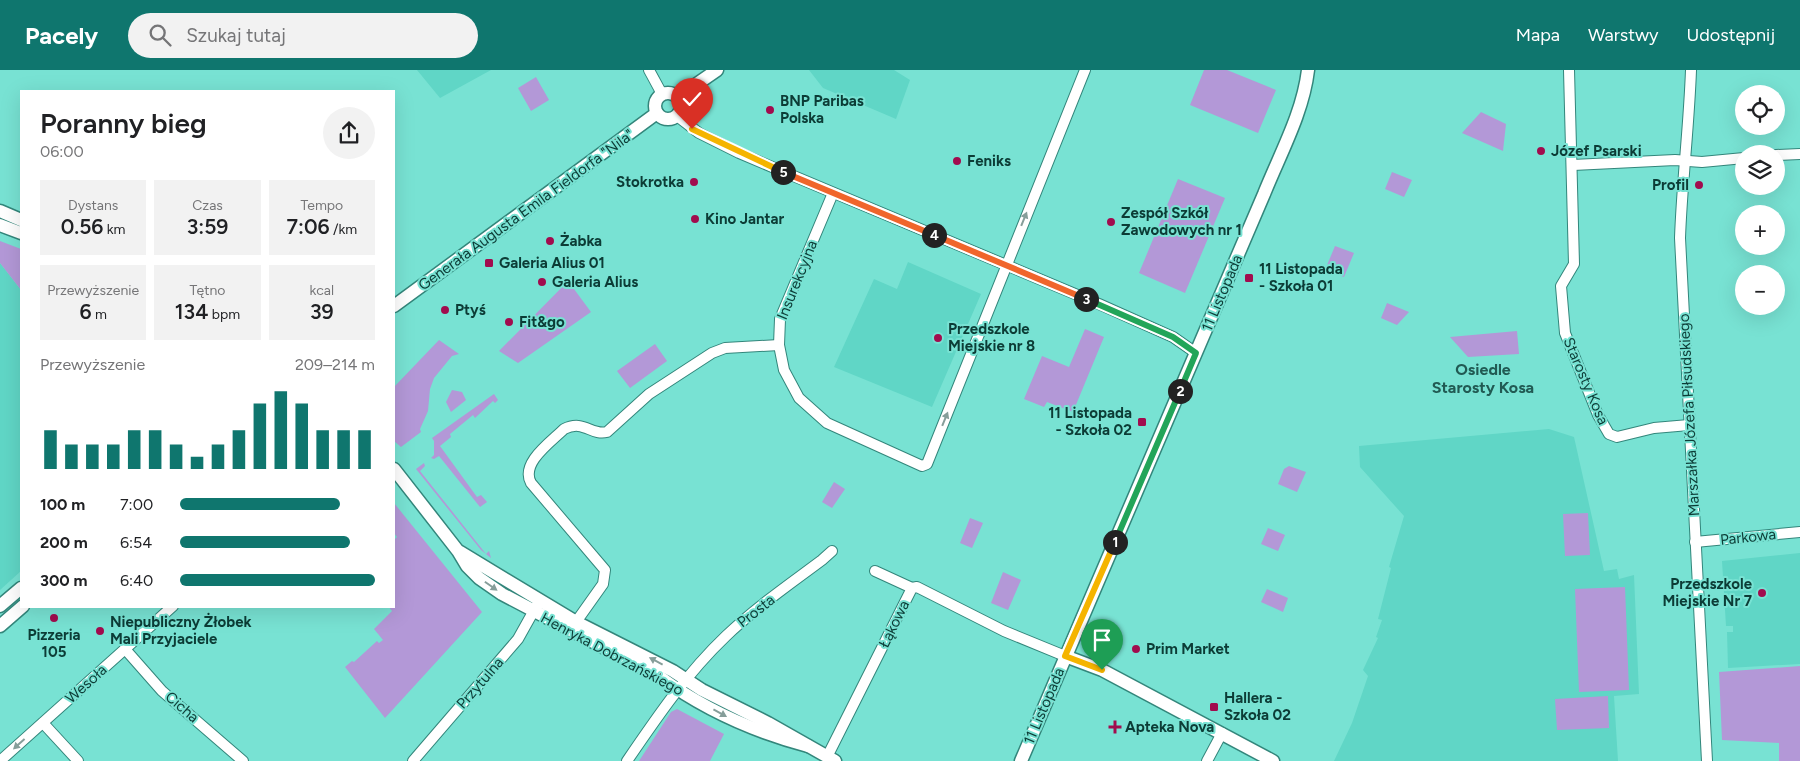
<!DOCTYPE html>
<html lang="pl">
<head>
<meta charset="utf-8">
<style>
  body { margin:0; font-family:Figtree,sans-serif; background:#f2f2f2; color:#202124; height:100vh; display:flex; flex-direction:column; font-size:19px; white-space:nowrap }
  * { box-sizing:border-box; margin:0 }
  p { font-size:16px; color:#757577 }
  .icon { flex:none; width:28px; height:28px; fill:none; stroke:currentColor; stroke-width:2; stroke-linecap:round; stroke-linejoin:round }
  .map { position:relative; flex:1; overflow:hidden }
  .side { position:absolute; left:20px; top:20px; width:375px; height:518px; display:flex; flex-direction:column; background:#fff; border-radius:0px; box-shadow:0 5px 20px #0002 }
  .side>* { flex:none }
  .controls { position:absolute; left:1735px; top:15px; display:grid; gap:10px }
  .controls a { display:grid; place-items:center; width:50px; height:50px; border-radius:50%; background:#fff; box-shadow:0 5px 20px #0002; font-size:25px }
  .pin { position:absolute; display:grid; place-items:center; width:42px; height:42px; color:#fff; margin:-51px -21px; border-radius:50% 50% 50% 0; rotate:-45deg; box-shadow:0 0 5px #0007 }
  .pin .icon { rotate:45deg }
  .km { position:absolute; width:25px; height:25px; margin:-12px; border-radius:50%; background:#222; color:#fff; font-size:14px; line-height:25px; text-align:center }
  .round { display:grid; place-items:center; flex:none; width:52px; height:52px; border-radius:26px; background:#f2f2f2 }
  .summary { display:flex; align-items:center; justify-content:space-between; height:85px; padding:0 20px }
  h1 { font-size:28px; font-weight:600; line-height:38px }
  .stats { display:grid; grid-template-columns:repeat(3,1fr); gap:8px; height:85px; padding:5px 20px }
  .stats div { display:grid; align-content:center; border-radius:0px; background:#f2f2f2; text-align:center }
  .stats b { font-size:21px; font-weight:600 }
  .stats small { font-size:14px; font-weight:400 }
  .stats p { font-size:14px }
  .chart { height:140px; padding:10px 20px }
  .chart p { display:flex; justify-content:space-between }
  .chart svg { width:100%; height:90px; margin-top:5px; stroke:#0f766e; stroke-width:6 }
  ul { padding:0 20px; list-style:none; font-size:16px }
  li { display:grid; grid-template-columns:80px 60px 1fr; align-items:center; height:38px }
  li i { height:12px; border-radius:6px; background:#0f766e }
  header { display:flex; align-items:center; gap:30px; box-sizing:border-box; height:70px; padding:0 25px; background:#0f766e; color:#fff }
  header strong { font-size:24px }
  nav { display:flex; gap:28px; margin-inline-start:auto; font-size:18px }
  .search { width:350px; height:45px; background:#f2f2f2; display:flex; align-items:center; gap:12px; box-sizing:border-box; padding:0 18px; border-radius:28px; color:#757577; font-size:19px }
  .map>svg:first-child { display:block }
  .built { fill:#60d6c6 }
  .green { fill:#b398d7 }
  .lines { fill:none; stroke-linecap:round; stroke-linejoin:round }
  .minor-casing { stroke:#33867b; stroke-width:12 }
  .tertiary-casing { stroke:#33867b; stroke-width:15 }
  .minor { stroke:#fff; stroke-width:10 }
  .tertiary { stroke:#fff; stroke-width:12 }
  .oneway { fill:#869e9a }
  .split-1-casing { stroke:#fff; stroke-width:10 }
  .split-2-casing { stroke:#fff; stroke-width:10 }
  .split-3-casing { stroke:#fff; stroke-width:10 }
  .split-4-casing { stroke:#fff; stroke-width:10 }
  .split-5-casing { stroke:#fff; stroke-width:10 }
  .split-6-casing { stroke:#fff; stroke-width:10 }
  .split-1 { stroke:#f5b400; stroke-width:6 }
  .split-2 { stroke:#22a559; stroke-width:6 }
  .split-3 { stroke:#22a559; stroke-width:6 }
  .split-4 { stroke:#f0652b; stroke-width:6 }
  .split-5 { stroke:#f0652b; stroke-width:6 }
  .split-6 { stroke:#f5b400; stroke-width:6 }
  .poi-dot { fill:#a10c4e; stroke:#78e2d3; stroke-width:2 }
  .labels { text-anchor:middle; stroke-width:4; stroke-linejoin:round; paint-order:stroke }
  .poi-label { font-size:15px; font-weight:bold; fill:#0c3c36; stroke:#78e2d3; text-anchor:start }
  .street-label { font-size:15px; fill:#0c3c36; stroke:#78e2d3 }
  .neighbourhood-label { font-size:16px; font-weight:bold; fill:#215a53; stroke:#78e2d3 }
</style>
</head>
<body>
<header>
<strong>Pacely</strong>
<div class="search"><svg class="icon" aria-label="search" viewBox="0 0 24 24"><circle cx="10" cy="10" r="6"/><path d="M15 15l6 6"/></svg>Szukaj tutaj</div>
<nav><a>Mapa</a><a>Warstwy</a><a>Udostępnij</a></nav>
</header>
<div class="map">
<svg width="1800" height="691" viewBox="0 0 1800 691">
  <rect width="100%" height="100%" fill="#78e2d3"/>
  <g class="built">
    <polygon points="417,0 491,0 440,28"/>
    <polygon points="809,0 894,0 910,10 896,49 823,18"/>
    <polygon points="908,192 981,224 932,337 834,297 874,209 897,219"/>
    <polygon points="0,193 21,220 21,501 0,520"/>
    <polygon points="1549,359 1574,367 1604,501 1617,499 1619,509 1634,505 1639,624 1614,626 1618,691 1334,691 1352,653 1368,606 1363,600 1378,568 1376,567 1382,550 1378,549 1391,498 1389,497 1404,446 1360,397 1359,376"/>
    <polygon points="1800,483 1800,594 1728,598 1727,562 1733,562 1733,556 1726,556 1722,491"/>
  </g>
  <g class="green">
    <polygon points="1204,0 1227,0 1276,20 1258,63 1190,35"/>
    <polygon points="536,7 549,30 531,41 518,18"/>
    <polygon points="1481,42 1506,54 1503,81 1462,63"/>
    <polygon points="1392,102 1412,110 1404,127 1385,119"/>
    <polygon points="1178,109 1225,128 1185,223 1139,203"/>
    <polygon points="0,171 21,179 21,220 0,193"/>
    <polygon points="1335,176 1354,183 1344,207 1325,200"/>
    <polygon points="574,205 577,209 571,215 591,242 518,293 499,281"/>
    <polygon points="1387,233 1409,242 1397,255 1381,248"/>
    <polygon points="1085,259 1104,267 1073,342 1047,332 1044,337 1024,329 1042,286 1069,297"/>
    <polygon points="1517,261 1519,284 1468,287 1450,267"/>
    <polygon points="439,270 459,284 452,286 434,308 430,319 428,341 420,359 421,362 401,377 394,371 394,317"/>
    <polygon points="655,274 667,291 630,318 617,301"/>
    <polygon points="452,320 462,322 466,330 451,342 446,332"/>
    <polygon points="494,324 498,330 495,333 493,331 475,348 473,345 450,364 451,367 440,376 477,427 481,425 487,432 480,437 439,386 434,389 431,388 434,385 434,371 432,368"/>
    <polygon points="424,393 425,396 420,401 486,484 489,481 491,488 481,480 416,399"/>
    <polygon points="1289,396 1306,402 1297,422 1278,414 1284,399"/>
    <polygon points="834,412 845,419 832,438 822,432"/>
    <polygon points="394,433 482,542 385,648 345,597 352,591 354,592 377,571 379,573 383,570 374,559 392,541 388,536 394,536 394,470 397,467 394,463"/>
    <polygon points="1588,443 1590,485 1565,486 1563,444"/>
    <polygon points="970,448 983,453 972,478 960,473"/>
    <polygon points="1268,458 1285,465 1278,481 1261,474"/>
    <polygon points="1003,502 1021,510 1008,540 991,533"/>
    <polygon points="1625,517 1629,620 1579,622 1575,519"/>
    <polygon points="1267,519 1288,528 1283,542 1261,532"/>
    <polygon points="1800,596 1800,691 1779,691 1779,673 1722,670 1719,602"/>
    <polygon points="1608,626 1609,658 1557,660 1555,629"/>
    <polygon points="677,639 724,664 710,691 639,691 671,642"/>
  </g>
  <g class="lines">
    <defs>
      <g id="minor">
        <polyline points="649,0 662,24"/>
        <polyline points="1569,0 1574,194 1561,216 1565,263 1598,345 1609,364 1617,367 1654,358 1689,355"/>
        <path d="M 1691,0 C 1689,56 1682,112 1680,168 L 1707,691"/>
        <polyline points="677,46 699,63 739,83 1099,234 1173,267 1196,283"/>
        <polyline points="1776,85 1800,84"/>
        <polyline points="1573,95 1675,90 1702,92 1744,88"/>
        <polyline points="833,123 780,249 779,275 784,300 799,328 827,353 922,396 927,394 1085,0"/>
        <polyline points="1695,472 1800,462"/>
        <polyline points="875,501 912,518"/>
        <path d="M 576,552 L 603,514 L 605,500 L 531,413 C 520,393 551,372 564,359 C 584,349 591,366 607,362 L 649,324 L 712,283 L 725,278 L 779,275"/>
        <polyline points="125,579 162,621 243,691"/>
        <polyline points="43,653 78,691"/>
        <polyline points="827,687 912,518 917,517 1004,561 1065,586"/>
        <polyline points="0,691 173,536"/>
        <polyline points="413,691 518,569 537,535"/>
        <path d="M 627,691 C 657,647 687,603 726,566 C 755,538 790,514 822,490 L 832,481"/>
        <polyline points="1207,691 1222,663"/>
      </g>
      <g id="tertiary">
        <circle cx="668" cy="36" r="13"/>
        <polyline points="678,27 717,0"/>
        <polyline points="0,141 21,150"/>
        <polyline points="0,155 21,163"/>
        <polyline points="394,236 657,43"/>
        <path d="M 394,399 L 458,481 L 467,496 L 479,508 L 502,524 L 660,607 C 705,640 755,662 808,676"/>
        <polyline points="460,482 576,552 673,601 702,620 768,653 835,691"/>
        <polyline points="0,536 21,518"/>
        <polyline points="0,556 23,536"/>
        <polyline points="1065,586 1102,600 1273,691"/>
        <path d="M 1021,691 L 1264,124 C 1280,84 1303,43 1308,0"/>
      </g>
    </defs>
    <use href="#minor" class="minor-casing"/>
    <use href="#tertiary" class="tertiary-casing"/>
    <use href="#minor" class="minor"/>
    <use href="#tertiary" class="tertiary"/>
  </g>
  <defs><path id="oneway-solid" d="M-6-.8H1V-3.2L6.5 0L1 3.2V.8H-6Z" transform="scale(1.25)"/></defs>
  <g class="oneway">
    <use href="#oneway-solid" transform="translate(1024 149) rotate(-68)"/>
    <use href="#oneway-solid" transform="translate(945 349) rotate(-68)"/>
    <use href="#oneway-solid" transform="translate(491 516) rotate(35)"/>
    <use href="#oneway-solid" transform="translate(656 591) rotate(-152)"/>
    <use href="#oneway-solid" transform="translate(720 643) rotate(29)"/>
    <use href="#oneway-solid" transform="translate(19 674) rotate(138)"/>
  </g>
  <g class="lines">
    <defs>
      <polyline id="split-1" points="1102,600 1065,586 1115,472"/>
      <polyline id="split-2" points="1115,472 1180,321"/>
      <polyline id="split-3" points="1086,229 1173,267 1196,283 1180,321"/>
      <polyline id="split-4" points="934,165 1086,229"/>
      <polyline id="split-5" points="783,102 934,165"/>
      <polyline id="split-6" points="692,59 783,102"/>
    </defs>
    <use href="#split-1" class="split-1-casing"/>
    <use href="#split-2" class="split-2-casing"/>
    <use href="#split-3" class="split-3-casing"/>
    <use href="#split-4" class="split-4-casing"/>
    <use href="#split-5" class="split-5-casing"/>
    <use href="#split-6" class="split-6-casing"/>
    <use href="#split-1" class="split-1"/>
    <use href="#split-2" class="split-2"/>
    <use href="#split-3" class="split-3"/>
    <use href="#split-4" class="split-4"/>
    <use href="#split-5" class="split-5"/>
    <use href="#split-6" class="split-6"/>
  </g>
  <g class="poi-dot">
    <circle cx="770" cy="40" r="5"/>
    <circle cx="1541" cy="81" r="5"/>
    <circle cx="957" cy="91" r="5"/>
    <circle cx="694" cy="112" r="5"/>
    <circle cx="1699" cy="115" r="5"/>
    <circle cx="695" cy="149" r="5"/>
    <circle cx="1111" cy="152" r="5"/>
    <circle cx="550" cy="171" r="5"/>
    <rect x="484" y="188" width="10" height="10" rx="2.5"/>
    <rect x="1244" y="203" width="10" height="10" rx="2.5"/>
    <circle cx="542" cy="212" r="5"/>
    <circle cx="445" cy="240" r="5"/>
    <circle cx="509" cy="252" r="5"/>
    <circle cx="938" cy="268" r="5"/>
    <rect x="1137" y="347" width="10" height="10" rx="2.5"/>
    <circle cx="1762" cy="523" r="5"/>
    <circle cx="54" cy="548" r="5"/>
    <circle cx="100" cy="561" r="5"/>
    <circle cx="1136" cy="579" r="5"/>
    <rect x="1209" y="632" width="10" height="10" rx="2.5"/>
    <path d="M1112.5 649.5h5v5h5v5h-5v5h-5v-5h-5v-5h5z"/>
  </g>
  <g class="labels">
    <g class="poi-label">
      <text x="780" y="36">BNP Paribas<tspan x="780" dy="17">Polska</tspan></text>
      <text x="1551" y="86">Józef Psarski</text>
      <text x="967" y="96">Feniks</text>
      <text x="684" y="117" text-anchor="end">Stokrotka</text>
      <text x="1689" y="120" text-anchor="end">Profil</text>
      <text x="1121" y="148">Zespół Szkół<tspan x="1121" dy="17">Zawodowych nr 1</tspan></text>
      <text x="705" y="154">Kino Jantar</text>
      <text x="560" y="176">Żabka</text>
      <text x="499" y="198">Galeria Alius 01</text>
      <text x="1259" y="204">11 Listopada<tspan x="1259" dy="17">- Szkoła 01</tspan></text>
      <text x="552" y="217">Galeria Alius</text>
      <text x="455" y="245">Ptyś</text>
      <text x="519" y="257">Fit&amp;go</text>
      <text x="948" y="264">Przedszkole<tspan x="948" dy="17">Miejskie nr 8</tspan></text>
      <text x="1132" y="348" text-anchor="end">11 Listopada<tspan x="1132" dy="17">- Szkoła 02</tspan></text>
      <text x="1752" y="519" text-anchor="end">Przedszkole<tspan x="1752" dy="17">Miejskie Nr 7</tspan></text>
      <text x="110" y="557">Niepubliczny Żłobek<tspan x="110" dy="17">Mali Przyjaciele</tspan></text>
      <text x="54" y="570" text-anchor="middle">Pizzeria<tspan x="54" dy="17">105</tspan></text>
      <text x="1146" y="584">Prim Market</text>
      <text x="1224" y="633">Hallera -<tspan x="1224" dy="17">Szkoła 02</tspan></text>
      <text x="1125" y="662">Apteka Nova</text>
    </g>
    <g class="street-label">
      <text transform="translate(526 140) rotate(-36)" y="5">Generała Augusta Emila Fieldorfa "Nila"</text>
      <text transform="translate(797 210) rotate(-68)" y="5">Insurekcyjna</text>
      <text transform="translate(1222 223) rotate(-67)" y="5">11 Listopada</text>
      <text transform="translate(1586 311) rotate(67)" y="5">Starosty Kosa</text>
      <text transform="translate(1689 345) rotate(-93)" y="5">Marszałka Józefa Piłsudskiego</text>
      <text transform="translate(1748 467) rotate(-6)" y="5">Parkowa</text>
      <text transform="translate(756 541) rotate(-38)" y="5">Prosta</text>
      <text transform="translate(894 554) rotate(-64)" y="5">Łąkowa</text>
      <text transform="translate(612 584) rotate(28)" y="5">Henryka Dobrzańskiego</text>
      <text transform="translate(480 613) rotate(-49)" y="5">Przytulna</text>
      <text transform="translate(86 614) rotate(-42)" y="5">Wesoła</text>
      <text transform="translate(1044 636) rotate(-67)" y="5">11 Listopada</text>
      <text transform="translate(182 637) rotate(41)" y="5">Cicha</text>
    </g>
    <g class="neighbourhood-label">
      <text x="1483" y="305">Osiedle<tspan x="1483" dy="18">Starosty Kosa</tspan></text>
    </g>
  </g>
</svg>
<div class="controls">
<a><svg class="icon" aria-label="locate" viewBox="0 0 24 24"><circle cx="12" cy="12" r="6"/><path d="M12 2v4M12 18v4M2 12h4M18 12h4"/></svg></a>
<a><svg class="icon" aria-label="layers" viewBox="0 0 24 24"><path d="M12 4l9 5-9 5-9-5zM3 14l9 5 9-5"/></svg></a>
<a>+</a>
<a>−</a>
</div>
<div class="pin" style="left:1102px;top:600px;background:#1e9e55"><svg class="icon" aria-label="arrive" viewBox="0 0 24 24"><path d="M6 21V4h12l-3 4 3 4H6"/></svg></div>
<div class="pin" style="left:692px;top:59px;background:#d93025"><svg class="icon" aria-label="check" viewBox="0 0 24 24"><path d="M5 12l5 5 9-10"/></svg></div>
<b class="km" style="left:1115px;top:472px">1</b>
<b class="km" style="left:1180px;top:321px">2</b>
<b class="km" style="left:1086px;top:229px">3</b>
<b class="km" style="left:934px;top:165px">4</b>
<b class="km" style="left:783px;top:102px">5</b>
<section class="side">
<div class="summary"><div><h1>Poranny bieg</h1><p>06:00</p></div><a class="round"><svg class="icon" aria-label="share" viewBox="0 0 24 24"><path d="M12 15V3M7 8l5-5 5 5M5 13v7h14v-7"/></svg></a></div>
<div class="stats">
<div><p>Dystans</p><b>0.56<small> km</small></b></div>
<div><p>Czas</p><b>3:59</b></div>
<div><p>Tempo</p><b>7:06<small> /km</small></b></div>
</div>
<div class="stats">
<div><p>Przewyższenie</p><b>6<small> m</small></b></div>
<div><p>Tętno</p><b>134<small> bpm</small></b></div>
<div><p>kcal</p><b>39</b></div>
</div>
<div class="chart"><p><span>Przewyższenie</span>209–214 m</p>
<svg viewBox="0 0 160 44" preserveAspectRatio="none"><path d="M5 44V25M15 44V32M25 44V32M35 44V32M45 44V25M55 44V25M65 44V32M75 44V38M85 44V32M95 44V25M105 44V12M115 44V6M125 44V12M135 44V25M145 44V25M155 44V25"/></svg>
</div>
<ul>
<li><b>100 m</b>7:00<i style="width:82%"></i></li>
<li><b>200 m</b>6:54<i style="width:87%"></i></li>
<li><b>300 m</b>6:40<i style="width:100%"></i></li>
</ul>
</section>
</div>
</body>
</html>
